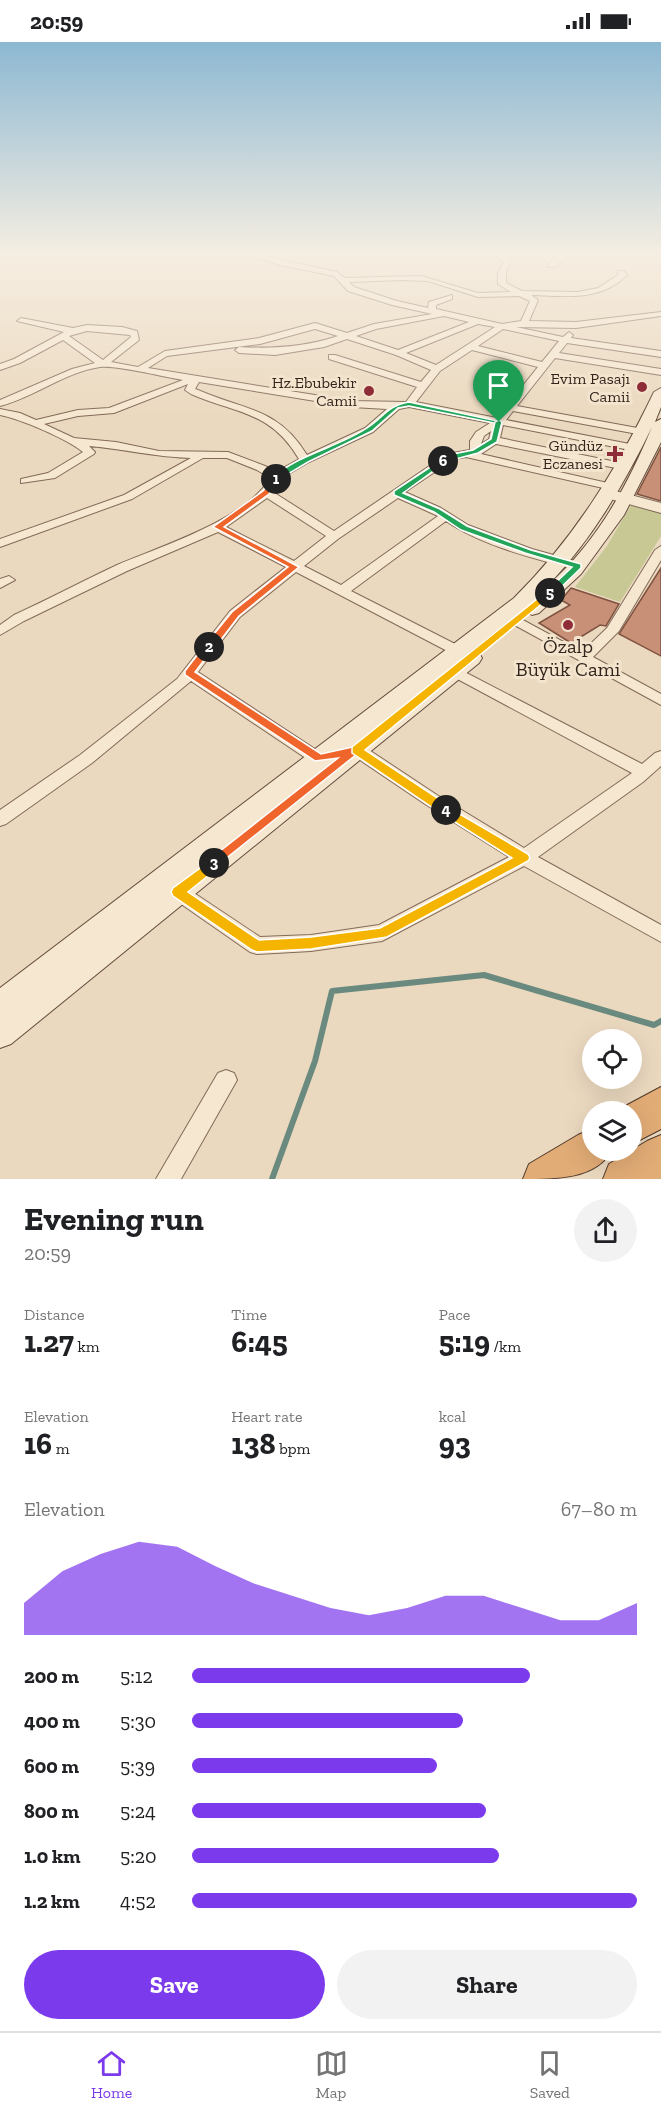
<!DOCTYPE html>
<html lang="en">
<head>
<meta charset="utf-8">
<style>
  body { margin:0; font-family:"Zilla Slab",serif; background:#f2f2f2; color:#202124; height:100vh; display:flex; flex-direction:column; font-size:22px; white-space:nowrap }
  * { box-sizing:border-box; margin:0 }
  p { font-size:20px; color:#757577 }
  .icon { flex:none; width:33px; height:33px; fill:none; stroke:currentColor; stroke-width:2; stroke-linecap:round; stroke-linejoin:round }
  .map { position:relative; height:1137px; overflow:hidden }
  .drawer { display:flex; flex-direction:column; background:#fff; flex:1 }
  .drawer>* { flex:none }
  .tools { position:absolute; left:582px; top:987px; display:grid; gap:12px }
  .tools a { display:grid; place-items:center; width:60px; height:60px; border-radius:50%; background:#fff; box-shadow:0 6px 24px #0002; font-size:30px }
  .pin { position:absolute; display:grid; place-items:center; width:51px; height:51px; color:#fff; margin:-62px -26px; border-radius:50% 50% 50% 0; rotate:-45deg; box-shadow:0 0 6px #0007 }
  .pin .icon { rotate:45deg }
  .km { position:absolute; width:30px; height:30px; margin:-15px; border-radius:50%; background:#222; color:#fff; font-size:16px; line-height:30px; text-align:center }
  .round { display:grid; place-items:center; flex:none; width:63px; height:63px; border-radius:32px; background:#f2f2f2 }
  .overview { display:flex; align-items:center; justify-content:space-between; height:102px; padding:0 24px }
  h1 { font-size:33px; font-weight:700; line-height:45px }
  .figures { display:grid; grid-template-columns:repeat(3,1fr); gap:9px; height:102px; padding:6px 24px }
  .figures div { display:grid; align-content:center }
  .figures b { font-size:30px; font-weight:700 }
  .figures small { font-size:16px; font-weight:400 }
  .figures p { font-size:16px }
  .chart { height:168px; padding:12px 24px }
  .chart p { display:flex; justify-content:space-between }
  .chart svg { width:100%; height:108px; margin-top:6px; fill:#7c3aed; opacity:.7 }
  .primary-button { display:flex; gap:12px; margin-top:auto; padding:12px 24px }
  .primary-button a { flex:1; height:69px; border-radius:36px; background:#7c3aed; color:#fff; font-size:24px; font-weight:700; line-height:69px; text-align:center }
  .primary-button a+a { background:#f2f2f2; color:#202124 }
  ul { padding:0 24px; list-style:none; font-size:20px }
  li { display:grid; grid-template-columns:96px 72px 1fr; align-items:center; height:45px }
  li i { height:15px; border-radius:8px; background:#7c3aed }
  .status { display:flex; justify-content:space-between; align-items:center; height:42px; padding:0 30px; background:#fff; direction:ltr }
  .status svg { height:16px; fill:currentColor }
  .dock { display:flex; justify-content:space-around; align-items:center; height:84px; border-top:2px solid #e0e0e0; background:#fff; font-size:16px; color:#757577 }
  .dock a { display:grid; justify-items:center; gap:3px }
  .dock .current { color:#7c3aed }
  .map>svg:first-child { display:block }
  .green { fill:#c7c894 }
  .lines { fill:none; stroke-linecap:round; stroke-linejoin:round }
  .stream { stroke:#6a8a7f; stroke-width:6 }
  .building { fill:#c79077; stroke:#805240; stroke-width:1.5 }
  .minor-casing { stroke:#826a59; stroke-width:2 }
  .tertiary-casing { stroke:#826a59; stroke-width:2 }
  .secondary-casing { stroke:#644c3c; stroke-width:2 }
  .trunk-casing { stroke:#503a2d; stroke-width:2 }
  .minor { fill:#f6e7d1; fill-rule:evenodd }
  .tertiary { fill:#f6e7d1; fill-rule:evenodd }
  .secondary { fill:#f6e7d1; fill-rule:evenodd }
  .trunk { fill:#e2ac76; fill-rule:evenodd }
  .split-1 { fill:#22a559; stroke:#fff; stroke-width:1.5 }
  .split-2 { fill:#f0652b; stroke:#fff; stroke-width:1.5 }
  .split-3 { fill:#f0652b; stroke:#fff; stroke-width:1.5 }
  .split-4 { fill:#f5b400; stroke:#fff; stroke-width:1.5 }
  .split-5 { fill:#f5b400; stroke:#fff; stroke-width:1.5 }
  .split-6 { fill:#22a559; stroke:#fff; stroke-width:1.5 }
  .split-7 { fill:#22a559; stroke:#fff; stroke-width:1.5 }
  .poi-dot { fill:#8e2c37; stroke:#f3e4ce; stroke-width:2 }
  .labels { text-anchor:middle; stroke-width:6; stroke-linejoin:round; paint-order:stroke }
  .far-poi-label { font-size:16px; fill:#33251c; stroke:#f3e4ce; text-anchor:end }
  .poi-label { font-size:20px; fill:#33251c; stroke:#f3e4ce }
</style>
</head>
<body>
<div class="status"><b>20:59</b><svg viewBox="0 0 49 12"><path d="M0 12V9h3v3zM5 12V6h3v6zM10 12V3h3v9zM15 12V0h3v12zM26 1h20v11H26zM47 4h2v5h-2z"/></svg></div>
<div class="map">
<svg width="661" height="1137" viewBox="0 0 661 1137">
  <rect width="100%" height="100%" fill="#ebd9bf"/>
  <polygon class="green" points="631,463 661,471 661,494 620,560 575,545 607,504"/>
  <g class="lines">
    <polyline class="stream" points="272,1137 315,1019 332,949 484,933 654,983 661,979"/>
  </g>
  <g class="building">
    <polygon points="661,405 661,459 637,452"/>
    <polygon points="661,526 661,614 619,592"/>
    <polygon points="571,546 619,562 606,584 600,583 571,601 539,581 570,563 561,558"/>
  </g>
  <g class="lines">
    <defs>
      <g id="minor">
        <path d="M 253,214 L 264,214 L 337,230 L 345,236 L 421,234 L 478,251 L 511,250 L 498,242 L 498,231 L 504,220 L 496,214 L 504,214 L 511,217 L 506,231 L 506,241 L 522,249 L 578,250 L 598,246 L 618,233 L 618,229 L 624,229 L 627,233 C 600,260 565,254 531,253 L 538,258 L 529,279 L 576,280 L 661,270 L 661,274 L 576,286 L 516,285 L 563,295 L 569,290 L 573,293 L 571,296 L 661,309 L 661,315 L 567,301 L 559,311 L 661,327 L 661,333 L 555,316 L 517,364 L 643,387 L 648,390 L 643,393 L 513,369 L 506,378 L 635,403 L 640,406 L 635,409 L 503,383 L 500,396 L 626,422 L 631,425 L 626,428 L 496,402 L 481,412 L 612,442 L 618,445 L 612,448 L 466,415 L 454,417 L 405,450 L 441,466 L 468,483 L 532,507 L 582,521 L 584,524 L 578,528 C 536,517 482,504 446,479 L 351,549 L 463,606 L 465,609 L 463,612 L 453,612 L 296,530 L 240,575 L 198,630 L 321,711 L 332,711 L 334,715 L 332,719 L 319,723 L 313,721 L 191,639 L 92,721 L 6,782 L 0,784 L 0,768 L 80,713 L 177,637 L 230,569 L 286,525 L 218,490 L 127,529 L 24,579 L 0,593 L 0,583 L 14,573 C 49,557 83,539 117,523 C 161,504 246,478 270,436 L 257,428 L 227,416 L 203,416 L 132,457 L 0,505 L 0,497 L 124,453 L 191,416 C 156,415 123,407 89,404 L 95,410 L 94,412 L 55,436 L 21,441 L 21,437 L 48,431 L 83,410 C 67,397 21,377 0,373 L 0,367 L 20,371 L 36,378 L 78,368 L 109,366 L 183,338 C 164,335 117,323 100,325 C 65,330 35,355 0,364 L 0,358 L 72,327 L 95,321 L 63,298 L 20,321 L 0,328 L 0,322 L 14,317 L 64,290 L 17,279 L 21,276 L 73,286 L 87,283 L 122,285 L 137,289 L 139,298 L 111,320 L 138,325 L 165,309 L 259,296 L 315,281 L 347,291 L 374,282 L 432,272 L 392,263 L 348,249 L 334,234 L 280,223 ZM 401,238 L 428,239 L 478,255 L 519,254 L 530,259 L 521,279 L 502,282 L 436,267 L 436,263 L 452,257 L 452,253 L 429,260 L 428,266 L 397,259 L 354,245 L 349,240 ZM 444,274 L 469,280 L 398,308 L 356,294 L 376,287 ZM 478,282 L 495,285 L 436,323 L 406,311 ZM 315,287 L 338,294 C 305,305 273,307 239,305 L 235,308 L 239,311 L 275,313 L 324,305 L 347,297 L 396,313 L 431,328 L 421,340 L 335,313 L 329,313 L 329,317 L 417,345 L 406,360 L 352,359 L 148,326 L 167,314 L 260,302 ZM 503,287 L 559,299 L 542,320 L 478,304 ZM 87,289 L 130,293 L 131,295 L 103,318 L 69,294 ZM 472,308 L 538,325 L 497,376 L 416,360 L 440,329 ZM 199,340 L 352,365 L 387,367 L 365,386 L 307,413 C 278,365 243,368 198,348 L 195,347 ZM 188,342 L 185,348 L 191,352 C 236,372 270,368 299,417 L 276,430 L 265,424 L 228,410 L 159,409 L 116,400 L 74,396 L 44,382 L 78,374 L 114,371 ZM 409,365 L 490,381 L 476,390 L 470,399 L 470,408 L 447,412 L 334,489 L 273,450 L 280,437 L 309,420 L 373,390 L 399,367 ZM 491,389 L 489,397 L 481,402 L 484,394 ZM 267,456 L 326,494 L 294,519 L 226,485 ZM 398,456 L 438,474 L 341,543 L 304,524 L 338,497 Z"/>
        <polygon points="556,214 567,214 555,225 549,225 548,223"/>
        <polygon points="661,504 661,518 619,589 593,615 661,652 661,663 509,580 511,577 521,577 582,610 607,586 655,508"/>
        <polygon points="9,534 15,538 0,546 0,537"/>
        <polygon points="455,625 642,722 655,711 661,709 661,724 643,740 538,815 661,883 661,900 524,824 382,899 311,909 257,912 250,910 171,855 169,850 171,845 178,842 185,845 260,895 311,893 379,883 509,815 425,762 354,714 345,713 343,709 345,705 357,702 363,704 437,753 524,806 632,731 450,633 448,630"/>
        <polygon points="226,1028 234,1031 237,1038 181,1137 156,1137 218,1031"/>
      </g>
      <polygon id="tertiary" points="608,447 661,461 661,471 603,455 600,452"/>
      <path id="secondary" d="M 661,346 L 661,365 L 655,380 L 661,377 L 661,400 L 624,473 L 581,532 L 539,571 L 532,573 L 523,568 L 470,610 L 479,611 L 482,616 L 479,621 L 11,1002 L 0,1006 L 0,946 L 514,556 C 575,495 617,427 654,350 ZM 652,385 C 628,443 596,502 547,544 C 592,498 624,442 652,385 Z"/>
      <g id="trunk">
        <polygon points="661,1045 661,1087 632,1102 632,1070 618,1068"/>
        <path d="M 592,1087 L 592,1108 L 612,1108 C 596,1137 557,1137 523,1137 L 529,1122 L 578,1093 Z"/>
        <polygon points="661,1093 661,1137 603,1137 609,1122 647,1099"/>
      </g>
    </defs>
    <use href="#minor" class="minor-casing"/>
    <use href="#tertiary" class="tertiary-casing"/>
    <use href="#secondary" class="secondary-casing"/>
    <use href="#trunk" class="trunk-casing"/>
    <use href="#minor" class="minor"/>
    <use href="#tertiary" class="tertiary"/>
    <use href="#secondary" class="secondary"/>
    <use href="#trunk" class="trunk"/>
  </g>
  <linearGradient id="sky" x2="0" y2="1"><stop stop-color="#8cb8d2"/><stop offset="0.57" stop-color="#f6eee2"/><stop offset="1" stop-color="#f6eee2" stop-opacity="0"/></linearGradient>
  <rect width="661" height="373" fill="url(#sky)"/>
  <path class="split-1" d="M 409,360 L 502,380 L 499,382 L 409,364 L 398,366 L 372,389 L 308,420 L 278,438 L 271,437 C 298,412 337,406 367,386 C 384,375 387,364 409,360 Z"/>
  <polygon class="split-2" points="276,434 280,437 269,452 224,485 299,525 239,574 213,608 205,608 205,603 232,570 288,525 213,485 263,449"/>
  <polygon class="split-3" points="209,602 214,605 195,630 321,712 357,704 362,708 214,826 210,825 208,821 210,817 338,716 315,719 185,633 185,629 205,603"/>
  <polygon class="split-4" points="446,764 528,812 530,816 528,819 387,895 311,907 257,910 252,908 173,854 171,850 173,846 214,816 219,817 221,821 219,825 188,850 259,898 311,895 380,886 512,816 442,772 442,765"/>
  <polygon class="split-5" points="547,549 555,551 365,708 451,765 451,772 442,772 352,711 352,705"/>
  <polygon class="split-6" points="441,418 447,419 403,451 440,467 467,484 531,508 581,522 581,526 553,553 547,553 547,549 572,525 525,511 461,488 434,470 394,453 394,449"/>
  <polygon class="split-7" points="499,378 502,380 497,400 478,411 441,421 441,418 448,413 473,408 491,397 495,380"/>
  <g class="poi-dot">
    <circle cx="642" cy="345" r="6"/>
    <circle cx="369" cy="349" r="6"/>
    <path d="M612 403h6v6h6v6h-6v6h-6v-6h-6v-6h6z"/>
    <circle cx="568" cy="583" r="6"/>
  </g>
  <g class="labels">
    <g class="far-poi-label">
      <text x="630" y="342">Evim Pasajı<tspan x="630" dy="18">Camii</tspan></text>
      <text x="357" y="346">Hz.Ebubekir<tspan x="357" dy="18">Camii</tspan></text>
      <text x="603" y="409">Gündüz<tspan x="603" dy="18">Eczanesi</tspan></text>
    </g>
    <g class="poi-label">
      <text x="568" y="611">Özalp<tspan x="568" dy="23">Büyük Cami</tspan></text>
    </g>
  </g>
</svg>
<div class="tools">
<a><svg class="icon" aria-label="locate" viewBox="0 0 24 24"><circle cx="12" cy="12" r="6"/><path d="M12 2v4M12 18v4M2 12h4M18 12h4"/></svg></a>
<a><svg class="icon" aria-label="layers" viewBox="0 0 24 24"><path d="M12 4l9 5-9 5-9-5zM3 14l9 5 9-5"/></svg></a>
</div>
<div class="pin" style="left:499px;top:380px;background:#1e9e55"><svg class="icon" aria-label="arrive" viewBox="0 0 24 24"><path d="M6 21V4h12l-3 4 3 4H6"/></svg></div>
<b class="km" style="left:276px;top:437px">1</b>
<b class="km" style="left:209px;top:605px">2</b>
<b class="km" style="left:214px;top:821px">3</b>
<b class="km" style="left:446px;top:768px">4</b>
<b class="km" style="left:550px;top:551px">5</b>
<b class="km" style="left:443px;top:419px">6</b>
</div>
<section class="drawer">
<div class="overview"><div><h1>Evening run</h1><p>20:59</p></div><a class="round"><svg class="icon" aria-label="share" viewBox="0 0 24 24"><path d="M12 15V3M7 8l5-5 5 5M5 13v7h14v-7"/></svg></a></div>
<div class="figures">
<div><p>Distance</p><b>1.27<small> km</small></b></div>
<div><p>Time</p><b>6:45</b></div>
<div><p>Pace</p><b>5:19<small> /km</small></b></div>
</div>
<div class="figures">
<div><p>Elevation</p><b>16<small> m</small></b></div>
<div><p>Heart rate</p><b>138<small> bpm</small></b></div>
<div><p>kcal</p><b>93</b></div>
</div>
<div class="chart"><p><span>Elevation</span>67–80 m</p>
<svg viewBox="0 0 160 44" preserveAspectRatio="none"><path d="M0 44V31L10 18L20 11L30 6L40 8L50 16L60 23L70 28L80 33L90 36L100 33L110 28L120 28L130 33L140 38L150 38L160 31V44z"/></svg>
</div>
<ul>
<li><b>200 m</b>5:12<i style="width:76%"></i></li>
<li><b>400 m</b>5:30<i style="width:61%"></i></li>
<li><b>600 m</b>5:39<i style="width:55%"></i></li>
<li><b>800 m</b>5:24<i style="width:66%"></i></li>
<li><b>1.0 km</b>5:20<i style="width:69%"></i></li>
<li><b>1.2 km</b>4:52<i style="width:100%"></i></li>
</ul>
<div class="primary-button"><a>Save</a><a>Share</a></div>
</section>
<nav class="dock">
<a class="current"><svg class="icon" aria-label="home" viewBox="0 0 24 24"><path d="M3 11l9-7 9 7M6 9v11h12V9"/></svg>Home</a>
<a><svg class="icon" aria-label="map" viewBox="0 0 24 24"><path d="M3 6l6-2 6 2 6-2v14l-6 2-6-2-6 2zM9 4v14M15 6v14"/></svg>Map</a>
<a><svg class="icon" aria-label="saved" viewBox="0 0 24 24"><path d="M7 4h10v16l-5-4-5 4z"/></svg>Saved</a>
</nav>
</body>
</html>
